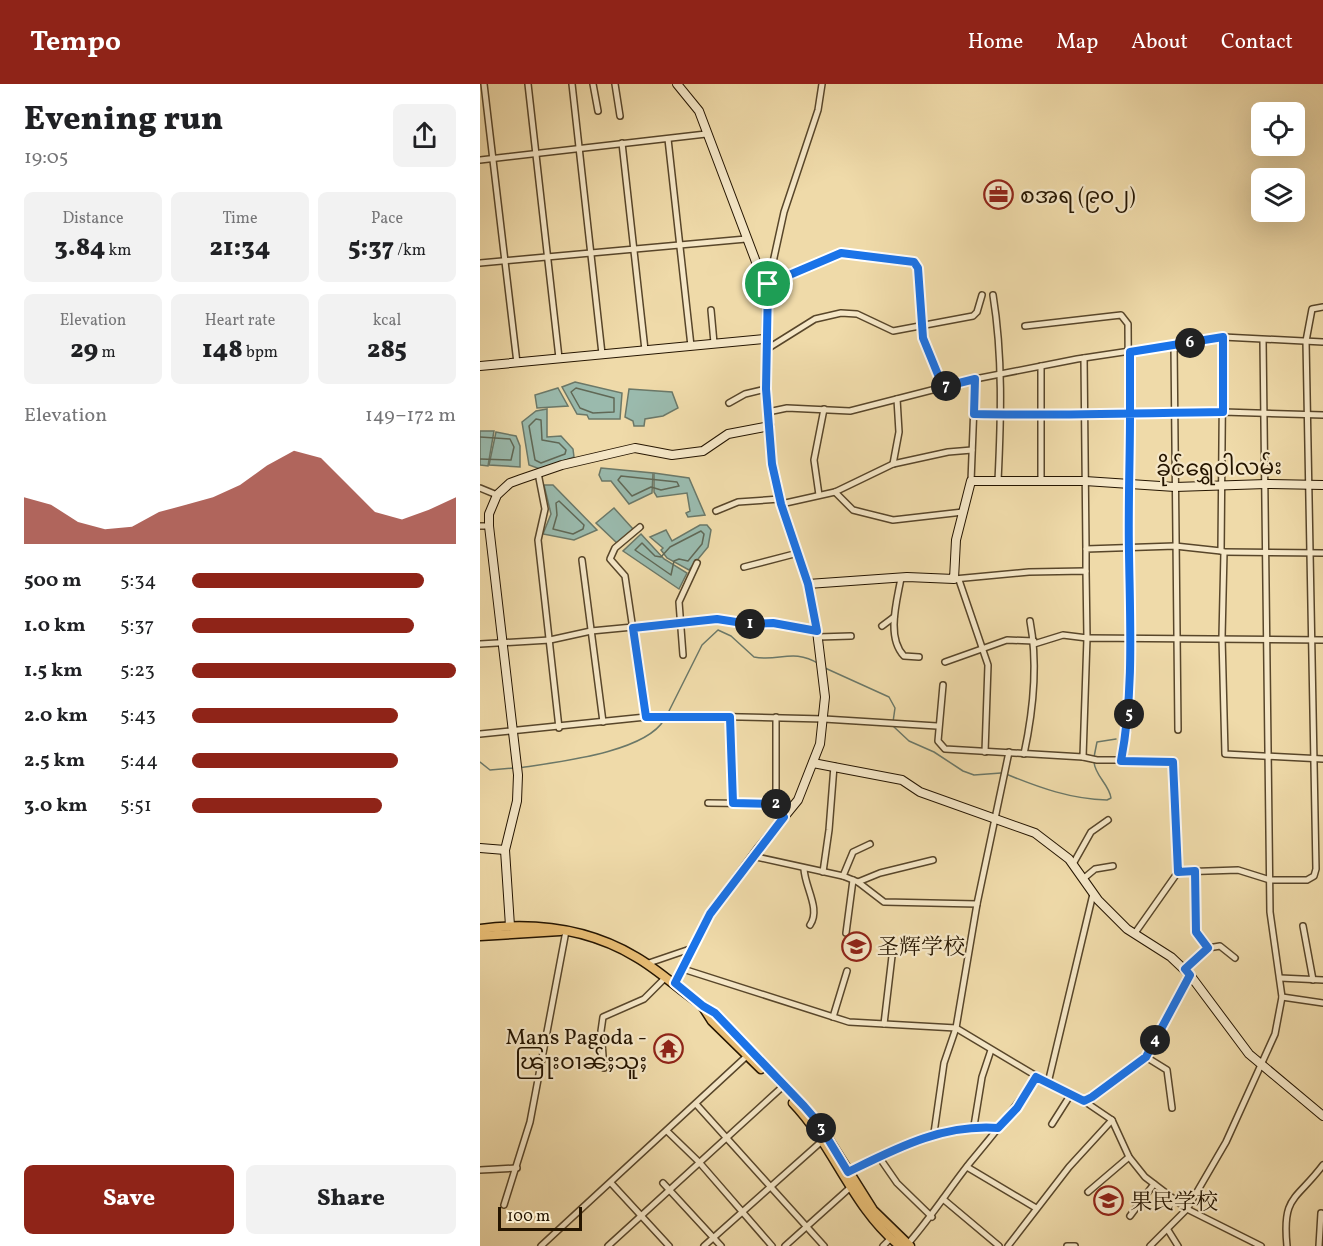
<!DOCTYPE html>
<html lang="en">
<head>
<meta charset="utf-8">
<style>
  body { margin:0; font-family:Vollkorn,"Noto Serif SC","Noto Sans Myanmar",serif; background:#f2f2f2; color:#202124; height:100vh; display:flex; flex-direction:column; font-size:22px; white-space:nowrap }
  * { box-sizing:border-box; margin:0 }
  p { font-size:20px; color:#757577 }
  .icon { flex:none; width:33px; height:33px; fill:none; stroke:currentColor; stroke-width:2; stroke-linecap:round; stroke-linejoin:round }
  .map { position:relative; flex:1; overflow:hidden }
  .sheet { display:flex; flex-direction:column; background:#fff; width:480px }
  .sheet>* { flex:none }
  .fabs { position:absolute; left:771px; top:18px; display:grid; gap:12px }
  .fabs a { display:grid; place-items:center; width:54px; height:54px; border-radius:9px; background:#fff; box-shadow:0 6px 24px #0002; font-size:30px }
  .scale { position:absolute; left:18px; bottom:15px; width:84px; box-sizing:border-box; padding-left:6px; border:3px solid #251500; border-top:0; font-size:16px; line-height:21px; white-space:nowrap; color:#251500; -webkit-text-stroke:4px #f5e7c7; paint-order:stroke }
  .pin { position:absolute; display:grid; place-items:center; width:51px; height:51px; color:#fff; margin:-26px; border:3px solid #fff; border-radius:50%; box-shadow:0 2px 6px #0007 }
  .km { position:absolute; width:30px; height:30px; margin:-15px; border-radius:50%; background:#222; color:#fff; font-size:16px; line-height:30px; text-align:center }
  .round { display:grid; place-items:center; flex:none; width:63px; height:63px; border-radius:9px; background:#f2f2f2 }
  .headline { display:flex; align-items:center; justify-content:space-between; height:102px; padding:0 24px }
  h1 { font-size:33px; font-weight:800; line-height:45px }
  .metrics { display:grid; grid-template-columns:repeat(3,1fr); gap:9px; height:102px; padding:6px 24px }
  .metrics div { display:grid; align-content:center; border-radius:9px; background:#f2f2f2; text-align:center }
  .metrics b { font-size:26px; font-weight:800 }
  .metrics small { font-size:16px; font-weight:400 }
  .metrics p { font-size:16px }
  .chart { height:168px; padding:12px 24px }
  .chart p { display:flex; justify-content:space-between }
  .chart svg { width:100%; height:108px; margin-top:6px; fill:#8f2418; opacity:.7 }
  .primary-button { display:flex; gap:12px; margin-top:auto; padding:12px 24px }
  .primary-button a { flex:1; height:69px; border-radius:9px; background:#8f2418; color:#fff; font-size:24px; font-weight:800; line-height:69px; text-align:center }
  .primary-button a+a { background:#f2f2f2; color:#202124 }
  ul { padding:0 24px; list-style:none; font-size:20px }
  li { display:grid; grid-template-columns:96px 72px 1fr; align-items:center; height:45px }
  li i { height:15px; border-radius:8px; background:#8f2418 }
  header { display:flex; align-items:center; gap:36px; box-sizing:border-box; height:84px; padding:0 30px; background:#8f2418; color:#fff }
  header strong { font-size:28px }
  nav { display:flex; gap:33px; margin-inline-start:auto; font-size:21px }
  main { display:flex; flex:1; min-height:0 }
  .map>svg:first-child { display:block }
  .water { fill:#9abaad; stroke:#6b7868; stroke-width:1.5 }
  .lines { fill:none; stroke-linecap:round; stroke-linejoin:round }
  .shore { stroke:#606856; stroke-width:1.5 }
  .stream { stroke:#6b7868; stroke-width:1.5 }
  .street-casing { stroke:#58462a; stroke-width:8 }
  .secondary-casing { stroke:#251500; stroke-width:10 }
  .primary-casing { stroke:#251500; stroke-width:11 }
  .street { stroke:#f5e7c7; stroke-width:5 }
  .secondary { stroke:#f5e7c7; stroke-width:8 }
  .primary { stroke:#e8bd74; stroke-width:8 }
  .route-casing { stroke:#fff; stroke-width:12 }
  .route { stroke:#1a73e8; stroke-width:8 }
  .labels { text-anchor:middle; stroke-width:4.5; stroke-linejoin:round; paint-order:stroke }
  .poi-label { font-size:22px; fill:#251500; stroke:#f5e7c7; text-anchor:start }
  .street-label { font-size:22px; fill:#251500; stroke:#f5e7c7 }
</style>
</head>
<body>
<header>
<strong>Tempo</strong>
<nav><a>Home</a><a>Map</a><a>About</a><a>Contact</a></nav>
</header>
<main>
<section class="sheet">
<div class="headline"><div><h1>Evening run</h1><p>19:05</p></div><a class="round"><svg class="icon" aria-label="share" viewBox="0 0 24 24"><path d="M12 15V3M7 8l5-5 5 5M5 13v7h14v-7"/></svg></a></div>
<div class="metrics">
<div><p>Distance</p><b>3.84<small> km</small></b></div>
<div><p>Time</p><b>21:34</b></div>
<div><p>Pace</p><b>5:37<small> /km</small></b></div>
</div>
<div class="metrics">
<div><p>Elevation</p><b>29<small> m</small></b></div>
<div><p>Heart rate</p><b>148<small> bpm</small></b></div>
<div><p>kcal</p><b>285</b></div>
</div>
<div class="chart"><p><span>Elevation</span>149–172 m</p>
<svg viewBox="0 0 160 44" preserveAspectRatio="none"><path d="M0 44V25L10 28L20 35L30 38L40 37L50 31L60 28L70 25L80 20L90 12L100 6L110 9L120 20L130 31L140 34L150 30L160 25V44z"/></svg>
</div>
<ul>
<li><b>500 m</b>5:34<i style="width:88%"></i></li>
<li><b>1.0 km</b>5:37<i style="width:84%"></i></li>
<li><b>1.5 km</b>5:23<i style="width:100%"></i></li>
<li><b>2.0 km</b>5:43<i style="width:78%"></i></li>
<li><b>2.5 km</b>5:44<i style="width:78%"></i></li>
<li><b>3.0 km</b>5:51<i style="width:72%"></i></li>
</ul>
<div class="primary-button"><a>Save</a><a>Share</a></div>
</section>
<div class="map">
<svg width="843" height="1162" viewBox="0 0 843 1162">
  <rect width="100%" height="100%" fill="#efdaa9"/>
  <filter id="stains"><feTurbulence type="fractalNoise" baseFrequency=".00333" numOctaves="4"/><feColorMatrix values="0 0 0 0 .2 0 0 0 0 .09 0 0 0 0 .02 0 0 0 .5 -.17"/></filter>
  <radialGradient id="worn" r=".72"><stop offset=".6" stop-color="#630" stop-opacity="0"/><stop offset="1" stop-color="#630" stop-opacity=".3"/></radialGradient>
  <g class="water">
    <polygon points="95,298 142,309 140,335 109,335 107,331 97,330 82,303"/>
    <polygon points="78,304 88,322 57,324 55,311"/>
    <polygon points="149,305 192,308 198,324 183,332 165,335 164,342 154,342 153,337 145,333"/>
    <polygon points="67,325 67,353 81,352 93,365 94,373 60,385 49,381 42,338 56,327"/>
    <polygon points="0,347 14,347 8,382 0,381"/>
    <polygon points="16,348 36,352 40,362 40,383 9,381"/>
    <polygon points="121,384 173,389 172,409 149,420 131,397 122,397 119,391"/>
    <polygon points="174,389 209,394 225,431 208,433 206,429 210,427 207,409 177,413 174,408"/>
    <polygon points="64,401 73,401 117,446 94,456 63,450 71,430"/>
    <polygon points="134,424 153,445 138,460 116,439"/>
    <polygon points="220,441 227,441 231,446 228,463 209,486 187,474 181,466 183,464 170,453 186,446 192,457"/>
    <polygon points="161,450 184,475 207,489 199,505 143,467"/>
  </g>
  <g class="lines">
    <g class="shore">
      <polygon points="96,304 134,314 134,328 113,329 100,324 91,308"/>
      <polygon points="56,335 61,336 62,356 79,359 86,366 85,370 61,379 55,376 49,342"/>
      <polyline points="0,353 30,355 34,363 31,376 0,375"/>
      <polygon points="141,392 197,398 199,402 181,406 171,403 152,412 138,396"/>
      <polygon points="79,417 104,441 103,445 93,450 73,445 77,431 76,419"/>
      <polygon points="221,447 224,450 222,460 208,477 199,475 194,477 191,491 155,466 162,459 175,472 181,473 190,463"/>
    </g>
    <g class="stream">
      <polyline points="345,584 409,613 415,624 413,638"/>
      <path d="M 188,629 L 222,561 L 238,546 L 251,552 L 274,573 C 299,578 313,564 339,580"/>
      <polyline points="413,642 429,657 454,668 483,687 494,691 521,689"/>
      <polyline points="614,673 617,658 636,655"/>
      <polyline points="0,678 10,686 34,684"/>
      <path d="M 39,684 C 76,678 164,669 184,636"/>
      <path d="M 526,690 C 560,704 591,715 627,716 L 631,714 C 629,700 615,692 614,678"/>
    </g>
    <defs>
      <g id="street">
        <polyline points="4,0 37,279"/>
        <polyline points="48,0 79,274"/>
        <polyline points="92,0 122,270"/>
        <polyline points="113,0 118,27"/>
        <polyline points="135,0 140,32"/>
        <polyline points="188,55 211,262"/>
        <polyline points="142,59 165,266"/>
        <polyline points="0,76 226,50"/>
        <polyline points="0,179 266,155"/>
        <polyline points="288,200 361,169 434,178 437,184 443,254 463,303"/>
        <polyline points="288,201 304,128 338,26 342,0"/>
        <path d="M 513,211 C 523,273 521,335 518,397"/>
        <polyline points="231,226 234,259"/>
        <polyline points="545,242 641,231 648,240 650,553 649,638 641,677"/>
        <polyline points="694,261 698,646"/>
        <polyline points="287,265 335,235 361,229 377,230 413,247 493,232 497,228 502,211"/>
        <polyline points="604,274 606,465"/>
        <polyline points="249,319 265,310 286,305"/>
        <polyline points="288,328 307,324 370,327 495,295 597,275 743,253 843,258"/>
        <polyline points="494,330 563,332 605,329 743,328 843,331"/>
        <polyline points="413,380 419,348 417,315"/>
        <polyline points="58,389 65,425 58,456 79,644"/>
        <polyline points="491,397 495,295"/>
        <polyline points="561,397 561,282"/>
        <polyline points="0,404 17,411"/>
        <polyline points="355,408 373,426 413,436 483,428"/>
        <polyline points="339,411 334,376 344,325"/>
        <polyline points="301,420 355,408 413,380 468,368 492,366"/>
        <polyline points="236,427 258,418 300,415"/>
        <polyline points="0,442 9,442"/>
        <polyline points="160,443 135,464 130,475 145,492 166,633"/>
        <polyline points="741,467 744,468 742,553 745,670 843,675"/>
        <polyline points="744,468 843,469"/>
        <polyline points="102,476 123,638"/>
        <polyline points="264,483 318,469"/>
        <polyline points="606,487 606,465 695,462 741,467 743,253"/>
        <path d="M 421,494 C 417,517 406,553 424,572 L 439,573"/>
        <polyline points="474,495 549,488 606,487 607,554 583,551 554,560"/>
        <polyline points="479,496 508,581 505,668"/>
        <polyline points="402,542 414,533"/>
        <polyline points="338,553 371,552"/>
        <polyline points="0,560 70,556 111,547 237,535 269,540 293,539 337,547"/>
        <polyline points="203,571 199,518 217,479"/>
        <polyline points="465,578 527,556 554,557"/>
        <polyline points="463,601 458,657 465,665 603,673 607,554 843,556"/>
        <polyline points="251,633 253,719"/>
        <polyline points="296,633 296,720"/>
        <polyline points="0,650 166,633 216,632 344,635 457,642"/>
        <path d="M 544,670 C 553,628 558,579 550,537"/>
        <polyline points="603,673 617,676 689,676 695,682 698,788 655,849"/>
        <polyline points="228,719 296,720 304,733"/>
        <polyline points="272,772 363,792 378,798 404,818 497,820"/>
        <polyline points="593,780 611,748 628,736"/>
        <path d="M 324,785 C 325,804 341,825 330,841"/>
        <polyline points="715,787 716,847 728,864"/>
        <polyline points="343,788 349,746 354,682"/>
        <polyline points="698,788 758,786 790,796 827,796 834,792 836,785 826,257 832,225 843,223"/>
        <polyline points="363,792 373,768 390,760"/>
        <polyline points="603,795 615,785 633,782"/>
        <polyline points="378,798 400,789 453,776"/>
        <polyline points="823,842 833,896"/>
        <polyline points="366,849 373,796"/>
        <polyline points="166,880 213,864"/>
        <polyline points="203,885 369,938 476,944 568,999 604,1017 632,1036 649,1073 665,1093 707,1125 781,1162"/>
        <polyline points="705,885 728,864 740,862 755,874"/>
        <polyline points="800,894 843,896"/>
        <polyline points="802,913 843,919"/>
        <polyline points="353,933 367,887"/>
        <polyline points="404,940 412,872"/>
        <polyline points="666,973 687,986 692,1024"/>
        <polyline points="124,984 121,947 123,933 164,915 186,893"/>
        <polyline points="568,999 613,810"/>
        <polyline points="604,1017 666,973 710,891"/>
        <polyline points="216,1020 344,1162"/>
        <polyline points="572,1040 591,1010"/>
        <polyline points="494,1042 502,993 511,966"/>
        <polyline points="187,1047 219,1078 292,1162"/>
        <polyline points="454,1049 464,979 476,944 497,820 529,668"/>
        <polyline points="399,1073 417,1099 452,1133"/>
        <polyline points="487,1083 556,1124"/>
        <polyline points="0,1086 37,1084"/>
        <path d="M 368,1088 C 417,1064 462,1040 517,1044"/>
        <polyline points="131,1099 189,1162"/>
        <polyline points="183,1099 241,1162"/>
        <polyline points="608,1108 649,1073"/>
        <polyline points="463,1115 519,1162"/>
        <polyline points="24,1121 50,1038 86,847"/>
        <polyline points="650,1132 674,1100"/>
        <polyline points="688,1146 698,1162"/>
        <polyline points="61,1162 269,970"/>
        <polyline points="128,1162 300,1005"/>
        <polyline points="224,1162 342,1057"/>
        <polyline points="305,1162 373,1101"/>
        <polyline points="403,1162 411,1154"/>
        <path d="M 426,1162 C 449,1136 467,1108 488,1081 C 512,1052 536,1024 556,993"/>
        <polyline points="528,1162 589,1083 632,1036"/>
        <polyline points="587,1162 595,1162"/>
        <polyline points="670,1162 707,1125 746,1058 795,950 802,913 790,828 783,256"/>
        <path d="M 807,1162 C 802,1111 816,1117 843,1081"/>
        <polyline points="839,1162 841,1129"/>
      </g>
      <g id="secondary">
        <polyline points="0,282 285,255"/>
        <polyline points="328,500 427,493 474,495 476,456 491,397 605,397 695,403 786,400 843,401"/>
        <polyline points="333,679 422,696 440,708 555,749 589,775 618,816 647,845 691,873 710,891 769,970 843,1032"/>
        <polyline points="0,764 25,766"/>
        <polyline points="30,842 25,766 37,717 38,691 9,442 9,430 17,411 30,399 41,395 82,381 155,364 192,371 223,367 248,350 290,342"/>
        <polyline points="195,899 230,830 278,765 318,716 340,660 345,613 337,547 328,500 301,420 292,380 286,305 287,207 219,27 197,0"/>
      </g>
      <g id="primary">
        <path d="M 0,845 C 54,838 109,845 156,873 C 184,889 207,914 235,929 L 324,1022 L 337,1037 L 393,1126 L 430,1162"/>
        <polyline points="0,852 80,847"/>
        <polyline points="223,923 232,937 281,985"/>
        <path d="M 313,1019 C 355,1063 372,1123 420,1162"/>
      </g>
    </defs>
    <use href="#street" class="street-casing"/>
    <use href="#secondary" class="secondary-casing"/>
    <use href="#primary" class="primary-casing"/>
    <use href="#street" class="street"/>
    <use href="#secondary" class="secondary"/>
    <use href="#primary" class="primary"/>
  </g>
  <g class="lines">
    <defs>
      <path id="route" d="M 288,200 L 286,305 L 292,380 L 301,420 L 328,500 L 337,547 L 293,539 L 269,540 L 237,535 L 153,544 L 166,633 L 250,633 L 253,719 L 296,720 L 304,733 L 230,830 L 195,899 L 223,922 L 235,929 L 324,1022 L 337,1037 L 368,1088 C 417,1064 462,1040 518,1044 L 537,1024 L 556,993 L 604,1017 L 612,1013 L 666,973 L 710,891 L 705,885 L 728,864 L 716,848 L 715,787 L 698,788 L 693,678 L 641,677 C 654,608 650,538 649,468 C 648,422 650,376 650,331 L 650,268 L 743,253 L 743,328 C 660,329 577,332 494,330 L 495,295 L 463,303 L 443,254 L 438,184 L 434,178 L 361,169 L 288,200"/>
    </defs>
    <use href="#route" class="route-casing"/>
    <use href="#route" class="route"/>
  </g>
  <defs>
    <symbol id="office-ring" viewBox="-11 -11 22 22"><circle r="9.5" fill="#f5e7c7" stroke="#8f2418" stroke-width="1.5"/><path d="M-6-3h4V-5.5h4V-3h4V5H-6ZM-1-4.5V-3h2v-1.5ZM-6 0V1H6V0Z" fill="#8f2418"/></symbol>
    <symbol id="school-ring" viewBox="-11 -11 22 22"><circle r="9.5" fill="#f5e7c7" stroke="#8f2418" stroke-width="1.5"/><path d="M0-5L7-2L0 1L-7-2ZM-4 1L0 2.5L4 1V4Q0 6-4 4Z" fill="#8f2418"/></symbol>
    <symbol id="temple-ring" viewBox="-11 -11 22 22"><circle r="9.5" fill="#f5e7c7" stroke="#8f2418" stroke-width="1.5"/><path d="M0-6L5-2H3V0L6.5 2.5H4V6H1.5V3h-3V6H-4V2.5H-6.5L-3 0V-2H-5Z" fill="#8f2418"/></symbol>
  </defs>
  <g fill-rule="evenodd">
    <use href="#office-ring" x="502" y="94" width="33" height="33"/>
    <use href="#school-ring" x="360" y="846" width="33" height="33"/>
    <use href="#temple-ring" x="172" y="948" width="33" height="33"/>
    <use href="#school-ring" x="612" y="1100" width="33" height="33"/>
  </g>
  <g class="labels">
    <g class="poi-label">
      <text x="540" y="119">စအရ (၉၀၂)</text>
      <text x="397" y="870">圣辉学校</text>
      <text x="167" y="960" text-anchor="end">Mans Pagoda -<tspan x="167" dy="25">ၽြႃးဝၢၼ်ႈသူႈ</tspan></text>
      <text x="650" y="1125">果民学校</text>
    </g>
    <g class="street-label">
      <text transform="translate(739 383) rotate(-1)" y="8">ခိုင်ရွှေဝါလမ်း</text>
    </g>
  </g>
  <rect width="100%" height="100%" filter="url(#stains)"/>
  <rect width="100%" height="100%" fill="url(#worn)"/>
</svg>
<div class="fabs">
<a><svg class="icon" aria-label="locate" viewBox="0 0 24 24"><circle cx="12" cy="12" r="6"/><path d="M12 2v4M12 18v4M2 12h4M18 12h4"/></svg></a>
<a><svg class="icon" aria-label="layers" viewBox="0 0 24 24"><path d="M12 4l9 5-9 5-9-5zM3 14l9 5 9-5"/></svg></a>
</div>
<div class="scale">100 m</div>
<div class="pin" style="left:288px;top:200px;background:#1e9e55"><svg class="icon" aria-label="arrive" viewBox="0 0 24 24"><path d="M6 21V4h12l-3 4 3 4H6"/></svg></div>
<b class="km" style="left:270px;top:540px">1</b>
<b class="km" style="left:296px;top:720px">2</b>
<b class="km" style="left:341px;top:1044px">3</b>
<b class="km" style="left:675px;top:956px">4</b>
<b class="km" style="left:649px;top:630px">5</b>
<b class="km" style="left:710px;top:259px">6</b>
<b class="km" style="left:466px;top:302px">7</b>
</div>
</main>
</body>
</html>
